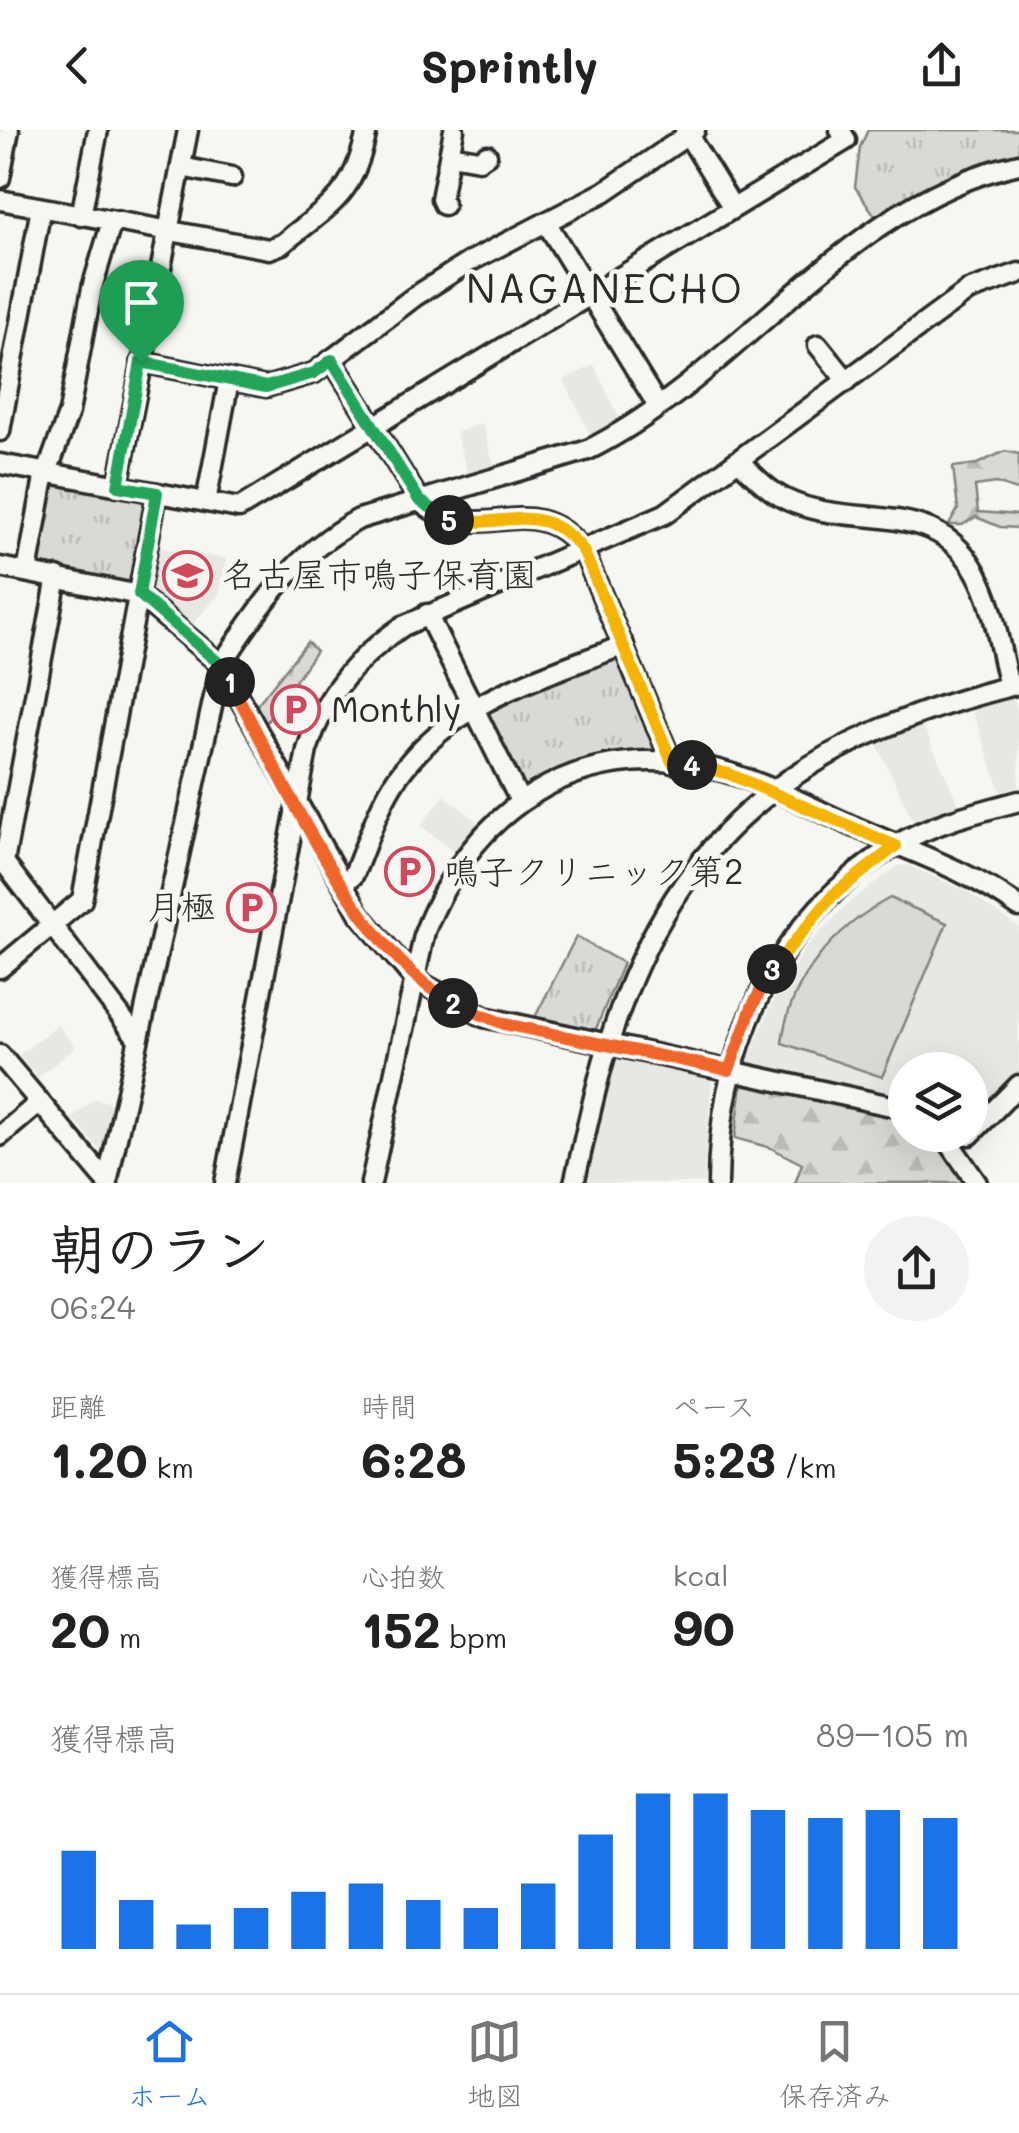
<!DOCTYPE html>
<html lang="ja">
<head>
<meta charset="utf-8">
<style>
  body { margin:0; font-family:Mali,"Klee One",sans-serif; background:#f2f2f2; color:#222; height:100vh; display:flex; flex-direction:column; font-size:38px; white-space:nowrap }
  * { box-sizing:border-box; margin:0 }
  p { font-size:32px; color:#767676 }
  .icon { flex:none; width:55px; height:55px; fill:none; stroke:currentColor; stroke-width:2; stroke-linecap:round; stroke-linejoin:round }
  .map { position:relative; height:1053px; overflow:hidden }
  .sheet { display:flex; flex-direction:column; background:#fff; flex:1 }
  .sheet>* { flex:none }
  .buttons { position:absolute; left:888px; top:922px; display:grid; gap:20px }
  .buttons a { display:grid; place-items:center; width:100px; height:100px; border-radius:50%; background:#fff; box-shadow:0 10px 40px #0002; font-size:50px }
  .pin { position:absolute; display:grid; place-items:center; width:85px; height:85px; color:#fff; margin:-102px -42px; border-radius:50% 50% 50% 0; rotate:-45deg; box-shadow:0 0 10px #0007 }
  .pin .icon { rotate:45deg }
  .km { position:absolute; width:50px; height:50px; margin:-25px; border-radius:50%; background:#222; color:#fff; font-size:28px; line-height:50px; text-align:center }
  .round { display:grid; place-items:center; flex:none; width:105px; height:105px; border-radius:52px; background:#f2f2f2 }
  .overview { display:flex; align-items:center; justify-content:space-between; height:170px; padding:0 50px }
  h1 { font-size:55px; font-weight:700; line-height:75px }
  .metrics { display:grid; grid-template-columns:repeat(3,1fr); gap:15px; height:170px; padding:10px 50px }
  .metrics div { display:grid; align-content:center }
  .metrics b { font-size:50px; font-weight:700 }
  .metrics small { font-size:28px; font-weight:400 }
  .metrics p { font-size:28px }
  .chart { height:280px; padding:20px 50px }
  .chart p { display:flex; justify-content:space-between }
  .chart svg { width:100%; height:180px; margin-top:10px; stroke:#1a73e8; stroke-width:6 }
  header { display:flex; justify-content:space-between; align-items:center; height:130px; padding:0 50px; background:#fff; font-size:45px; font-weight:700 }
  .tab-bar { display:flex; justify-content:space-around; align-items:center; height:140px; border-top:2px solid #e0e0e0; background:#fff; font-size:28px; color:#767676 }
  .tab-bar a { display:grid; justify-items:center; gap:5px }
  .tab-bar .selected { color:#1a73e8 }
  .map>svg:first-child { display:block }
  .built { fill:#e7e7e3 }
  .grass { fill:url(#grass-tufts); stroke:#828280; stroke-width:2.5 }
  .forest { fill:url(#forest-firs); stroke:#828280; stroke-width:2.5 }
  .pitch { fill:#d9d9d5; stroke:#828280; stroke-width:2.5 }
  .lines { fill:none; stroke-linecap:round; stroke-linejoin:round }
  .minor-casing { stroke:#2b2b2b; stroke-width:25 }
  .minor { stroke:#f6f6f2; stroke-width:18 }
  .split-1-casing { stroke:#fff; stroke-width:20 }
  .split-2-casing { stroke:#fff; stroke-width:20 }
  .split-3-casing { stroke:#fff; stroke-width:20 }
  .split-4-casing { stroke:#fff; stroke-width:20 }
  .split-5-casing { stroke:#fff; stroke-width:20 }
  .split-6-casing { stroke:#fff; stroke-width:20 }
  .split-1 { stroke:#22a559; stroke-width:12 }
  .split-2 { stroke:#f0652b; stroke-width:12 }
  .split-3 { stroke:#f0652b; stroke-width:12 }
  .split-4 { stroke:#f5b400; stroke-width:12 }
  .split-5 { stroke:#f5b400; stroke-width:12 }
  .split-6 { stroke:#22a559; stroke-width:12 }
  .labels { text-anchor:middle; stroke-width:9; stroke-linejoin:round; paint-order:stroke }
  .poi-label { font-size:35px; fill:#2b2b2b; stroke:#f6f6f2; text-anchor:start }
  .quarter-label { font-size:40px; letter-spacing:2.5px; fill:#2b2b2b; stroke:#f6f6f2 }
</style>
</head>
<body>
<header><svg class="icon" aria-label="back" viewBox="0 0 24 24"><path d="M15 5l-7 7 7 7"/></svg>Sprintly<svg class="icon" aria-label="share" viewBox="0 0 24 24"><path d="M12 15V3M7 8l5-5 5 5M5 13v7h14v-7"/></svg></header>
<div class="map">
<svg width="1019" height="1053" viewBox="0 0 1019 1053">
  <defs>
    <pattern id="grass-tufts" width="24" height="20" patternUnits="userSpaceOnUse" patternTransform="scale(2.5)"><rect width="24" height="20" fill="#d9d9d5"/><path d="M3 7l-1-3M5 7V3M7 7l1-3M15 17l-1-3M17 17v-4M19 17l1-3" fill="none" stroke="#babab7"/></pattern>
    <pattern id="forest-firs" width="22" height="20" patternUnits="userSpaceOnUse" patternTransform="scale(2.5)"><rect width="22" height="20" fill="#d9d9d5"/><path d="M5 1l3.5 6h-7zM16 11l3.5 6h-7z" fill="#babab7"/></pattern>
  </defs>
  <rect width="100%" height="100%" fill="#f6f6f2"/>
  <filter id="ink" filterUnits="userSpaceOnUse"><feTurbulence type="fractalNoise" baseFrequency=".01" numOctaves="2"/><feDisplacementMap in="SourceGraphic" scale="20" xChannelSelector="R" yChannelSelector="G"/><feConvolveMatrix kernelMatrix="1 2 1 2 8 2 1 2 1" color-interpolation-filters="sRGB"/></filter>
  <g filter="url(#ink)">
    <g class="built">
      <polygon points="594,235 623,297 594,313 564,250"/>
      <polygon points="482,293 496,342 469,349 456,303"/>
      <polygon points="156,417 227,429 219,464 188,499 148,461"/>
      <polygon points="1012,562 1019,587 1019,657 1001,662 969,572"/>
      <polygon points="919,587 959,675 914,693 873,606"/>
      <polygon points="444,665 481,695 456,724 421,696"/>
      <polygon points="907,735 964,760 1019,797 1019,947 970,997 970,940 905,940 905,973 750,939 747,933 777,862 808,815 852,770 898,736"/>
      <polygon points="58,895 76,917 38,947 19,925"/>
      <polygon points="616,923 709,942 712,947 703,1053 580,1053"/>
      <polygon points="95,969 119,975 109,1019 100,1020 72,988"/>
    </g>
    <g class="grass">
      <polygon points="868,0 1019,0 1019,28 956,45 880,93 855,57 860,17"/>
      <polygon points="52,349 147,367 150,373 134,453 129,456 36,439"/>
      <polygon points="307,512 316,521 262,599 252,581"/>
      <polygon points="616,524 622,525 659,615 654,624 519,658 483,578"/>
      <polygon points="576,807 623,833 593,906 532,893"/>
    </g>
    <g class="forest">
      <polygon points="1005,321 1019,324 1019,361 996,353 975,356 978,382 1019,385 1019,398 1000,397 976,387 962,395 949,395 958,379 953,337 977,334"/>
      <polygon points="748,950 905,984 905,1005 936,1005 972,1053 795,1053 802,1034 771,1018 735,1008 742,954"/>
    </g>
    <path class="pitch" d="M 890,768 L 947,793 L 882,947 L 782,913 C 789,850 835,797 890,768 Z"/>
    <g class="lines">
      <defs>
        <g id="minor">
          <polyline points="685,0 733,78"/>
          <polyline points="450,25 479,30 487,25"/>
          <polyline points="181,37 232,47"/>
          <polyline points="0,48 9,0"/>
          <path d="M 0,70 L 269,119 L 282,114 C 331,74 354,66 367,0"/>
          <polyline points="444,75 441,69 454,0"/>
          <polyline points="81,86 98,0"/>
          <polyline points="546,92 658,276"/>
          <polyline points="818,215 847,251"/>
          <path d="M 332,230 L 419,370 C 479,424 528,352 583,420 L 672,633"/>
          <polyline points="141,232 266,257 314,243 414,167 469,132 604,62 695,0"/>
          <polyline points="0,301 41,78"/>
          <path d="M 739,331 C 754,345 768,361 787,370 C 855,402 941,363 981,452 C 996,484 1000,522 1009,556"/>
          <polyline points="0,334 239,378 846,10 840,0"/>
          <polyline points="118,356 188,0"/>
          <polyline points="206,372 229,250"/>
          <polyline points="0,437 139,465 221,535 360,785 414,849 484,887 905,979"/>
          <polyline points="27,442 43,353 69,282 92,158 112,91"/>
          <polyline points="427,484 520,671"/>
          <polyline points="0,727 52,795 0,838"/>
          <polyline points="4,732 57,447"/>
          <path d="M 342,752 L 353,746 C 367,714 377,677 397,648 C 450,571 541,548 624,515"/>
          <polyline points="138,909 52,795 82,770 157,363"/>
          <polyline points="0,925 108,1053"/>
          <polyline points="944,1005 977,1053"/>
          <polyline points="970,1005 1019,955"/>
          <polyline points="0,1006 40,972"/>
          <path d="M 107,1053 L 221,535 C 261,475 294,424 359,389 L 588,320 C 742,243 844,72 1019,34"/>
          <path d="M 225,1053 L 307,620 C 325,564 355,529 403,496 L 665,384 L 968,161 L 1019,143"/>
          <path d="M 371,1053 L 425,801 C 473,680 574,610 706,637 C 758,648 807,676 855,697 C 911,722 969,740 1019,777"/>
          <path d="M 574,1053 C 586,1004 595,954 611,906 C 680,692 810,606 1019,554"/>
          <path d="M 718,1053 C 719,917 775,788 896,715 C 933,693 978,682 1019,671"/>
        </g>
      </defs>
      <use href="#minor" class="minor-casing"/>
      <use href="#minor" class="minor"/>
    </g>
  </g>
  <g class="lines" filter="url(#ink)">
    <defs>
      <polyline id="split-1" points="141,232 118,356 157,363 139,464 221,535 230,552"/>
      <path id="split-2" d="M 230,552 C 284,649 357,821 453,873"/>
      <polyline id="split-3" points="453,873 504,894 729,940 752,877 772,839"/>
      <polyline id="split-4" points="692,635 729,644 896,716 833,765 772,839"/>
      <path id="split-5" d="M 449,390 C 504,400 540,367 583,420 L 672,632 L 692,635"/>
      <polyline id="split-6" points="141,232 266,257 314,243 332,230 419,370 449,390"/>
    </defs>
    <use href="#split-1" class="split-1-casing"/>
    <use href="#split-2" class="split-2-casing"/>
    <use href="#split-3" class="split-3-casing"/>
    <use href="#split-4" class="split-4-casing"/>
    <use href="#split-5" class="split-5-casing"/>
    <use href="#split-6" class="split-6-casing"/>
    <use href="#split-1" class="split-1"/>
    <use href="#split-2" class="split-2"/>
    <use href="#split-3" class="split-3"/>
    <use href="#split-4" class="split-4"/>
    <use href="#split-5" class="split-5"/>
    <use href="#split-6" class="split-6"/>
  </g>
  <defs>
    <symbol id="school-ring" viewBox="-11 -11 22 22"><circle r="9.5" fill="#f6f6f2" stroke="#d1495b" stroke-width="1.5"/><path d="M0-5L7-2L0 1L-7-2ZM-4 1L0 2.5L4 1V4Q0 6-4 4Z" fill="#d1495b"/></symbol>
    <symbol id="parking-ring" viewBox="-11 -11 22 22"><circle r="9.5" fill="#f6f6f2" stroke="#d1495b" stroke-width="1.5"/><path d="M-3.5-5.5H1a3.5 3.5 0 0 1 0 7H-1V5.5H-3.5ZM-1-3.4V-.6H.8a1.4 1.4 0 0 0 0-2.8Z" fill="#d1495b"/></symbol>
  </defs>
  <g fill-rule="evenodd">
    <use href="#school-ring" x="160" y="418" width="55" height="55"/>
    <use href="#parking-ring" x="268" y="552" width="55" height="55"/>
    <use href="#parking-ring" x="382" y="714" width="55" height="55"/>
    <use href="#parking-ring" x="224" y="750" width="55" height="55"/>
  </g>
  <g class="labels">
    <g class="poi-label">
      <text x="222" y="457">名古屋市鳴子保育園</text>
      <text x="331" y="592">Monthly</text>
      <text x="444" y="754">鳴子クリニック第2</text>
      <text x="216" y="789" text-anchor="end">月極</text>
    </g>
    <g class="quarter-label">
      <text x="605" y="173">NAGANECHO</text>
    </g>
  </g>
</svg>
<div class="buttons">
<a><svg class="icon" aria-label="layers" viewBox="0 0 24 24"><path d="M12 4l9 5-9 5-9-5zM3 14l9 5 9-5"/></svg></a>
</div>
<div class="pin" style="left:141px;top:232px;background:#1e9e55"><svg class="icon" aria-label="arrive" viewBox="0 0 24 24"><path d="M6 21V4h12l-3 4 3 4H6"/></svg></div>
<b class="km" style="left:230px;top:552px">1</b>
<b class="km" style="left:453px;top:873px">2</b>
<b class="km" style="left:772px;top:839px">3</b>
<b class="km" style="left:692px;top:635px">4</b>
<b class="km" style="left:449px;top:390px">5</b>
</div>
<section class="sheet">
<div class="overview"><div><h1>朝のラン</h1><p>06:24</p></div><a class="round"><svg class="icon" aria-label="share" viewBox="0 0 24 24"><path d="M12 15V3M7 8l5-5 5 5M5 13v7h14v-7"/></svg></a></div>
<div class="metrics">
<div><p>距離</p><b>1.20<small> km</small></b></div>
<div><p>時間</p><b>6:28</b></div>
<div><p>ペース</p><b>5:23<small> /km</small></b></div>
</div>
<div class="metrics">
<div><p>獲得標高</p><b>20<small> m</small></b></div>
<div><p>心拍数</p><b>152<small> bpm</small></b></div>
<div><p>kcal</p><b>90</b></div>
</div>
<div class="chart"><p><span>獲得標高</span>89–105 m</p>
<svg viewBox="0 0 160 44" preserveAspectRatio="none"><path d="M5 44V20M15 44V32M25 44V38M35 44V34M45 44V30M55 44V28M65 44V32M75 44V34M85 44V28M95 44V16M105 44V6M115 44V6M125 44V10M135 44V12M145 44V10M155 44V12"/></svg>
</div>
</section>
<nav class="tab-bar">
<a class="selected"><svg class="icon" aria-label="home" viewBox="0 0 24 24"><path d="M3 11l9-7 9 7M6 9v11h12V9"/></svg>ホーム</a>
<a><svg class="icon" aria-label="map" viewBox="0 0 24 24"><path d="M3 6l6-2 6 2 6-2v14l-6 2-6-2-6 2zM9 4v14M15 6v14"/></svg>地図</a>
<a><svg class="icon" aria-label="saved" viewBox="0 0 24 24"><path d="M7 4h10v16l-5-4-5 4z"/></svg>保存済み</a>
</nav>
</body>
</html>
